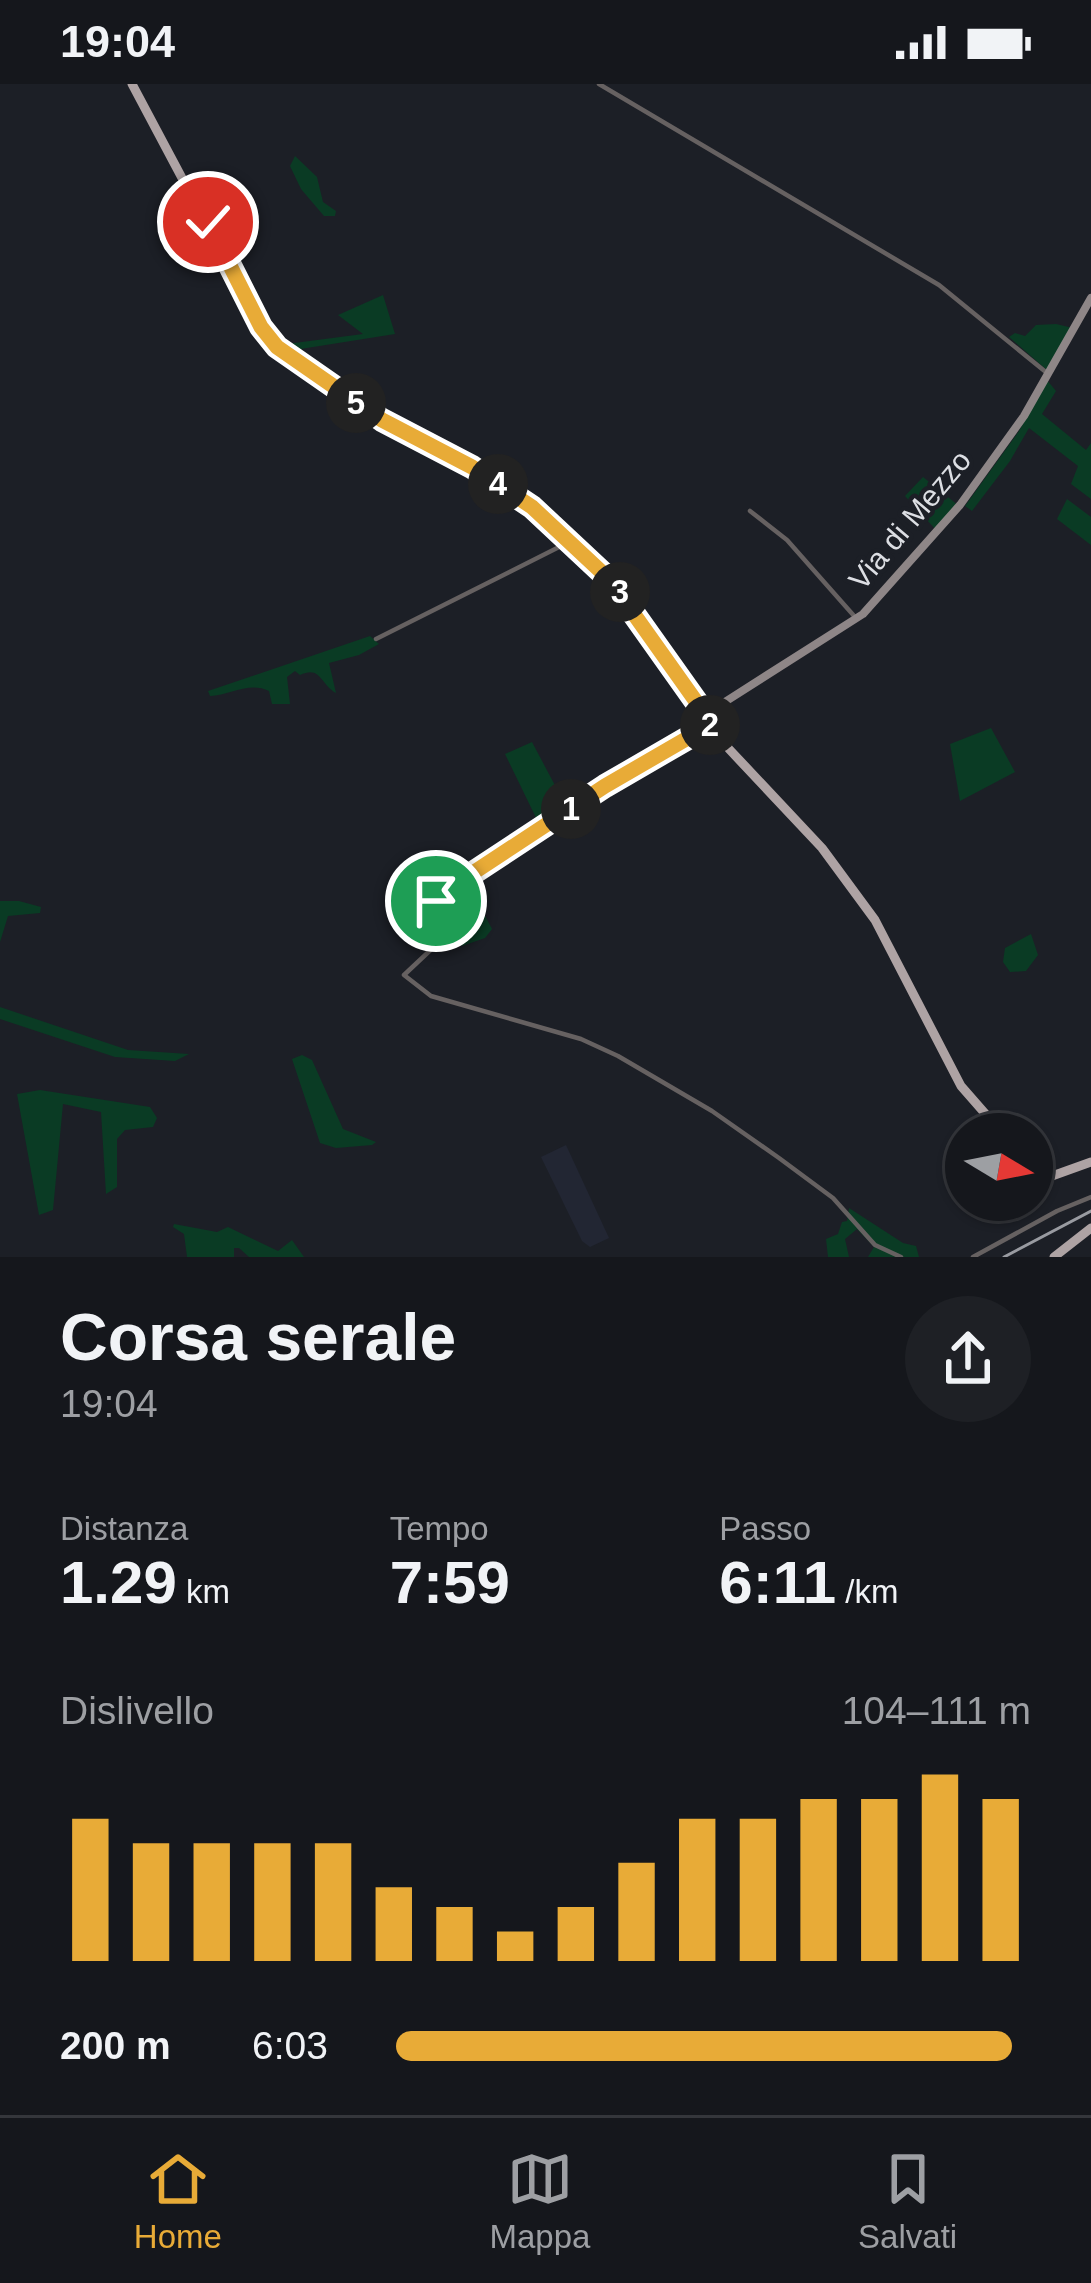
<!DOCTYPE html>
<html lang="it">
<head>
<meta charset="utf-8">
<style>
  body { margin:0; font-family:Helvetica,sans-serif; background:#1e2025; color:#f1f3f6; height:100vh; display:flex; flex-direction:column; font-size:45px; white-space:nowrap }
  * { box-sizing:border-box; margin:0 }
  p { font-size:39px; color:#9d9fa3 }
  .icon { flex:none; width:66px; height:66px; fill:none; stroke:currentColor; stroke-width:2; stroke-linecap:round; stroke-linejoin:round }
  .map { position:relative; height:1173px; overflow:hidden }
  .sheet { display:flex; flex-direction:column; background:#15171c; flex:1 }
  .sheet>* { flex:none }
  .needle { width:78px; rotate:100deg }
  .tools { position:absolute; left:945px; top:1029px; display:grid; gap:24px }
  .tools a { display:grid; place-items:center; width:108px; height:108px; border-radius:50%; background:#15171c; box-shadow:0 3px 9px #0004,0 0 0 3px #34363b; font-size:60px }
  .pin { position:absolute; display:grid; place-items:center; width:102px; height:102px; color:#fff; margin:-51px; border:6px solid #fff; border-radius:50%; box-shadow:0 3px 12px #0007 }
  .km { position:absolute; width:60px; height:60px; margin:-30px; border-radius:50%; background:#222; color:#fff; font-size:33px; line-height:60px; text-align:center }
  .round { display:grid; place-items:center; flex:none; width:126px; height:126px; border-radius:63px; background:#1e2025 }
  .overview { display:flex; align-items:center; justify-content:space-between; height:204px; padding:0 60px }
  h1 { font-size:66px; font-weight:600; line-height:90px }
  .metrics { display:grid; grid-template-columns:repeat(3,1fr); gap:18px; height:204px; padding:12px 60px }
  .metrics div { display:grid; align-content:center }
  .metrics b { font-size:60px; font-weight:600 }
  .metrics small { font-size:33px; font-weight:400 }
  .metrics p { font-size:33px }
  .chart { height:336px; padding:24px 60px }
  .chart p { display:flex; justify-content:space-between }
  .chart svg { width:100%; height:216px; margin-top:12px; stroke:#e8ab37; stroke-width:6 }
  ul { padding:0 60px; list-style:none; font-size:39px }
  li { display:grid; grid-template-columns:192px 144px 1fr; align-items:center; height:90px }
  li i { height:30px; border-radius:15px; background:#e8ab37 }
  .status { display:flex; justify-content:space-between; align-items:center; height:84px; padding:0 60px; background:#15171c; direction:ltr }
  .status svg { height:33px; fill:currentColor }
  .tab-bar { display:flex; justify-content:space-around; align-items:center; height:168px; border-top:3px solid #34363b; background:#15171c; font-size:33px; color:#9d9fa3 }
  .tab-bar a { display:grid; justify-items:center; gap:6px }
  .tab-bar .selected { color:#e8ab37 }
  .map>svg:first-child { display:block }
  .built { fill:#222633 }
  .green { fill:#0a3b24 }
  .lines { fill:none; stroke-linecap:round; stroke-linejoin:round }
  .street { stroke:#666161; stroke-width:4.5 }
  .secondary { stroke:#8e8687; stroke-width:8 }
  .primary { stroke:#aea3a4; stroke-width:9 }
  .rail { stroke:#999ba1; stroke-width:3 }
  .route-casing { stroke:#fff; stroke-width:24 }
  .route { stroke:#e8ab37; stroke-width:15 }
  .labels { text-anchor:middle; stroke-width:9; stroke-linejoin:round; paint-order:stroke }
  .street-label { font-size:30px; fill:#dcdee3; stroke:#1c1f26 }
</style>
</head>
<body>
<div class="status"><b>19:04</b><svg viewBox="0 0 49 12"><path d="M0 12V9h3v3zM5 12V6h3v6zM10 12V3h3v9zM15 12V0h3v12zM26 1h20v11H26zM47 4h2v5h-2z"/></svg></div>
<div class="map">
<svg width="1091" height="1173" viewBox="0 0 1091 1173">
  <rect width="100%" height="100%" fill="#1c1f26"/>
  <polygon class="built" points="566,1061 609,1154 590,1163 582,1157 541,1073"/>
  <g class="green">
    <polygon points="295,72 317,93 323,118 336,127 335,132 324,132 301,105 290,82"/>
    <polygon points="383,211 395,250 288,267 279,261 363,250 338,231"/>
    <polygon points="1056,240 1073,244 1048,287 1009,253 1015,249 1025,252 1036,241"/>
    <polygon points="1047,296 1056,307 1042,330 1086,366 1091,359 1091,415 1071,400 1078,382 1029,344 1010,377 972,427 965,422 1019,347"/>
    <polygon points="923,393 959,422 937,447 905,412"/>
    <polygon points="1067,415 1091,433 1091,461 1057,435"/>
    <path d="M 370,552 L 379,560 L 359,571 L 329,579 L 336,609 C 320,600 321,581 300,591 L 295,587 L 287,593 L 290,620 L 272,620 L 269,607 C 250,597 230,611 210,612 L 208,607 Z"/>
    <polygon points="991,644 1015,688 960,717 950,660"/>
    <polygon points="532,658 567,724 540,742 505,670"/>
    <polygon points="469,801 492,845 485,854 462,862 440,818"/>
    <polygon points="0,817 19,817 41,823 40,829 8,832 0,858"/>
    <polygon points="1031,850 1038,871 1026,887 1010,888 1003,878 1005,864"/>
    <polygon points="0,923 128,966 189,970 175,977 115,973 0,935"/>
    <polygon points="302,971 312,976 343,1045 376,1058 372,1061 336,1064 320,1059 292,975"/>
    <polygon points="40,1006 150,1023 157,1034 153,1043 125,1046 117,1055 117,1103 106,1110 101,1028 63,1020 53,1126 39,1131 17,1010"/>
    <polygon points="849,1124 903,1159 916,1162 919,1173 868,1173 874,1163 857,1145 845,1155 849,1173 828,1173 826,1155 838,1150 842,1138 847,1137"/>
    <polygon points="174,1140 217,1148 228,1143 278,1167 292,1156 304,1173 249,1173 239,1164 234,1164 234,1173 187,1173 184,1150 173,1143"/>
  </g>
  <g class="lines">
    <g class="street">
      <polyline points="599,0 939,201 1047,289"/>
      <polyline points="750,427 787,456 855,533"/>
      <polyline points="376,555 569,458"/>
      <polyline points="712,640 605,702 444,808 429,829 438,859 404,891 431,912 581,955 618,972 712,1027 779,1074 833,1114 875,1161 901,1173"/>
      <polyline points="973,1173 1057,1127 1091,1113"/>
    </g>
    <polyline class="secondary" points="706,630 863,530 960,421 1024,332 1091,214"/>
    <g class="primary">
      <polyline points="132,0 266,252 348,314 473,383 532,423 609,495 729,665 822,764 875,836 961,1002 1003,1050"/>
      <polyline points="1032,1083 1052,1092 1091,1078"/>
      <polyline points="1054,1173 1091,1144"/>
    </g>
    <polyline class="rail" points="1004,1173 1091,1127"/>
  </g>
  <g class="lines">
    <defs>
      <polyline id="route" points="208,138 261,243 277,263 382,336 472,383 532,423 609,495 712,640 605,702 444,808 436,817"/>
    </defs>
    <use href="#route" class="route-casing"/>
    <use href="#route" class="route"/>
  </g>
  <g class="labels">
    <g class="street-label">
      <text transform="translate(910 436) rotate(-50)" y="10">Via di Mezzo</text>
    </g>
  </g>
</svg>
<div class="tools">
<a><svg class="needle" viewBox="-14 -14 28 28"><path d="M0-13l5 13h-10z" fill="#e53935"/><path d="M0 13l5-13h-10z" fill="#9d9fa3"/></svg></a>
</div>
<div class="pin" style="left:436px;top:817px;background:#1e9e55"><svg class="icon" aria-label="arrive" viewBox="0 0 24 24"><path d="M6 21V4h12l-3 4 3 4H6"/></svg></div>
<div class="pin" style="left:208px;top:138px;background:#d93025"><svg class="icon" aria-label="check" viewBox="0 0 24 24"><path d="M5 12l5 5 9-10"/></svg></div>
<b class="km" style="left:571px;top:725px">1</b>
<b class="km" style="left:710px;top:641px">2</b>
<b class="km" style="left:620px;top:508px">3</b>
<b class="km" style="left:498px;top:400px">4</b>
<b class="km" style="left:356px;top:319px">5</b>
</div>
<section class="sheet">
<div class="overview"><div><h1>Corsa serale</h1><p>19:04</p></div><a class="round"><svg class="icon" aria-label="share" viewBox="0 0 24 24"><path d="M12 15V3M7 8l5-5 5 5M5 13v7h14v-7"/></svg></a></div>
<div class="metrics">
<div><p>Distanza</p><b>1.29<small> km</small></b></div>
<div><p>Tempo</p><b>7:59</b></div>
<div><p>Passo</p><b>6:11<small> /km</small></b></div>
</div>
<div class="chart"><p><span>Dislivello</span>104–111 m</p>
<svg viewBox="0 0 160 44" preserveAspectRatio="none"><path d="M5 44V15M15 44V20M25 44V20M35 44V20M45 44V20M55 44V29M65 44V33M75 44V38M85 44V33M95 44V24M105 44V15M115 44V15M125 44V11M135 44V11M145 44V6M155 44V11"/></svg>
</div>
<ul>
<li><b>200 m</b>6:03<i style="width:97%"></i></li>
</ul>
</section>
<nav class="tab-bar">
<a class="selected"><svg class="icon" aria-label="home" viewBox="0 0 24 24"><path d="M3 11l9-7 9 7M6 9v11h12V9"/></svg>Home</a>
<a><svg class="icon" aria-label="map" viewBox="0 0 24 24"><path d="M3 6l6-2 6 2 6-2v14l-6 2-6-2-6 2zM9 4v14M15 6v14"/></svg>Mappa</a>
<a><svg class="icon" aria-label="saved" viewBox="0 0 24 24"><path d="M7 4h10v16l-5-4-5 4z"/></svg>Salvati</a>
</nav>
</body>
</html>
